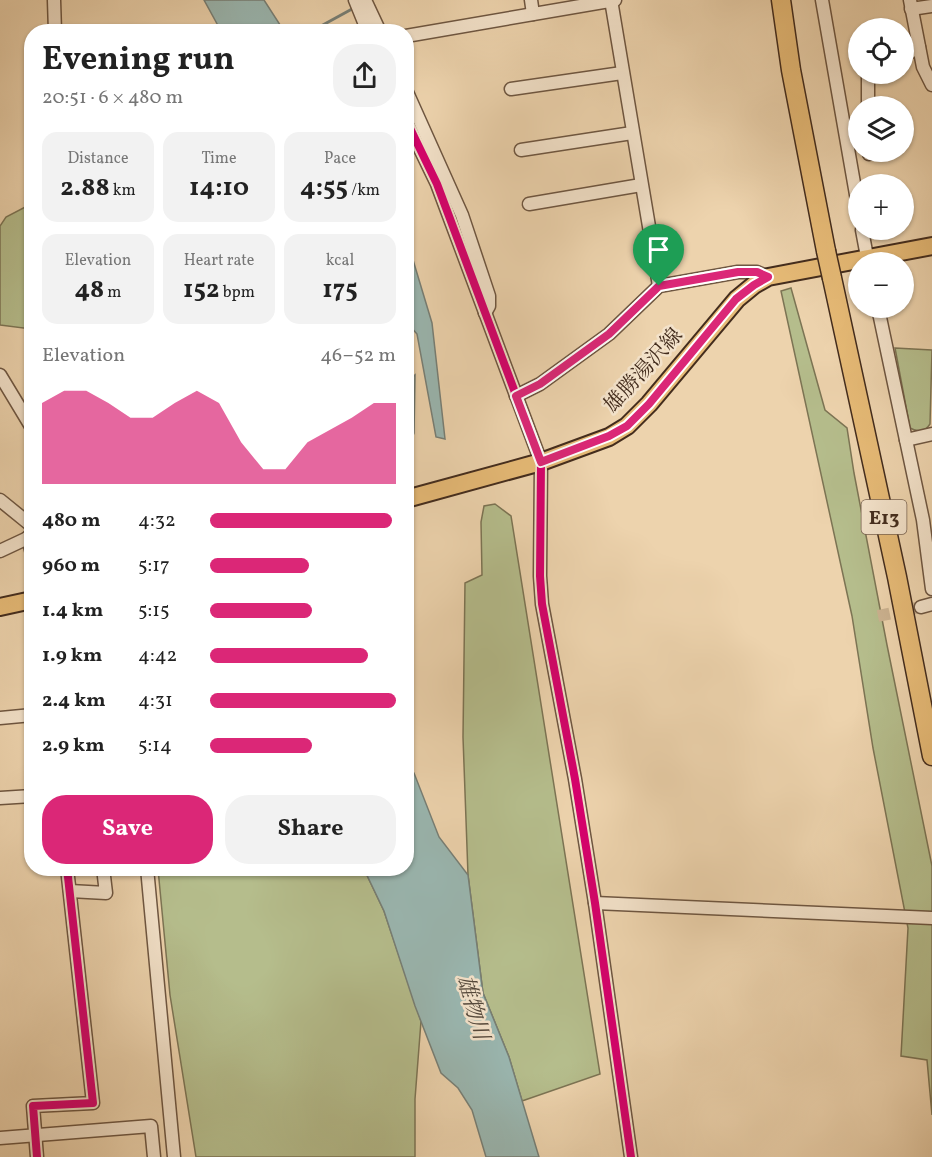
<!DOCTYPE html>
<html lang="en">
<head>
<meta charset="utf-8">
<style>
  body { margin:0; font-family:Vollkorn,"Noto Serif JP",serif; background:#f2f2f2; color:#222; height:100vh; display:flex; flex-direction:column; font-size:22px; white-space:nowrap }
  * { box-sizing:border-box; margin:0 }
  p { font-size:20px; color:#767676 }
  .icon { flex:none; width:33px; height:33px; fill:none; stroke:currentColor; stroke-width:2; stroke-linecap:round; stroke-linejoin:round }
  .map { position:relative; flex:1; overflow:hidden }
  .panel { position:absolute; left:24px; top:24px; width:390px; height:852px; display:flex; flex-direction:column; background:#fff; border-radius:24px; box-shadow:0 2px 4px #0004 }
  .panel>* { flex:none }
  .controls { position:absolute; left:848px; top:18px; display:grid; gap:12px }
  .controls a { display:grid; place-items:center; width:66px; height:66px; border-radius:50%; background:#fff; box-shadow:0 2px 4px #0004; font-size:30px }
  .pin { position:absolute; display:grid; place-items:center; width:51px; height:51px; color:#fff; margin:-62px -26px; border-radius:50% 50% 50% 0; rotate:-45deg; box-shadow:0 0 6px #0007 }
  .pin .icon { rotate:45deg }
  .round { display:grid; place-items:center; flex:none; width:63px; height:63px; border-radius:24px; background:#f2f2f2 }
  .head { display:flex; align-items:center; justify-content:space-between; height:102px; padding:0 18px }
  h1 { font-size:33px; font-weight:700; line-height:45px }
  .metrics { display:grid; grid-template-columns:repeat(3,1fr); gap:9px; height:102px; padding:6px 18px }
  .metrics div { display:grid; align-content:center; border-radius:15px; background:#f2f2f2; text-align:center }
  .metrics b { font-size:26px; font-weight:700 }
  .metrics small { font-size:16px; font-weight:400 }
  .metrics p { font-size:16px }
  .chart { height:168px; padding:12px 18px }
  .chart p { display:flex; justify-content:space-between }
  .chart svg { width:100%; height:108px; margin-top:6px; fill:#db2777; opacity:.7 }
  .action { display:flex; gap:12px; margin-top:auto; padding:12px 18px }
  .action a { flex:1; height:69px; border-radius:24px; background:#db2777; color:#fff; font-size:24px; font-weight:700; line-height:69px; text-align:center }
  .action a+a { background:#f2f2f2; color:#222 }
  ul { padding:0 18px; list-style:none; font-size:20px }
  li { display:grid; grid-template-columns:96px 72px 1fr; align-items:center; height:45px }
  li i { height:15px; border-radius:8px; background:#db2777 }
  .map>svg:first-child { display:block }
  .green { fill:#b5bd8c; stroke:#7c7454; stroke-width:1.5 }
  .water { fill:#9ab7b1; stroke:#777f76; stroke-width:1.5 }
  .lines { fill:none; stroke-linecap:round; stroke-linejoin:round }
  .stream { stroke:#777f76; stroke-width:3 }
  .minor-tunnel { stroke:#cbb290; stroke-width:12; stroke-dasharray:12 6; stroke-linecap:butt }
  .minor-casing { stroke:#6e5641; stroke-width:15 }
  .major-casing { stroke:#432c1d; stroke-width:20 }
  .highway-casing { stroke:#432c1d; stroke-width:21 }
  .minor { stroke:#f3e2ca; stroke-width:12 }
  .major { stroke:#e6ba76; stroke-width:16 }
  .highway { stroke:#e6ba76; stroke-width:18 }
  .highway-bridge-casing { stroke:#432c1d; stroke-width:21; stroke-linecap:butt }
  .highway-bridge { stroke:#e6ba76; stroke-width:18 }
  .cycleway-casing { stroke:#f3e2ca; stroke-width:11 }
  .cycleway { stroke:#d6006c; stroke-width:8 }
  .route-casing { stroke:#fff; stroke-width:12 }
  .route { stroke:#db2777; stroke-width:8 }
  .labels { text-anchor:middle; stroke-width:5; stroke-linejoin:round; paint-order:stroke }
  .shield { fill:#f3e2ca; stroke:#786351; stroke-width:1.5 }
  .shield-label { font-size:20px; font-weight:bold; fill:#432c1d }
  .street-label { font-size:21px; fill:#432c1d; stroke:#f3e2ca }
  .water-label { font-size:22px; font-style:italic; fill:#54483b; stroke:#f3e2ca }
</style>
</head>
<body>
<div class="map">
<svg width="932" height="1157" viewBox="0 0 932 1157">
  <rect width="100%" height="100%" fill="#edd3ad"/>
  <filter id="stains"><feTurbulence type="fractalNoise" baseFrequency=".00333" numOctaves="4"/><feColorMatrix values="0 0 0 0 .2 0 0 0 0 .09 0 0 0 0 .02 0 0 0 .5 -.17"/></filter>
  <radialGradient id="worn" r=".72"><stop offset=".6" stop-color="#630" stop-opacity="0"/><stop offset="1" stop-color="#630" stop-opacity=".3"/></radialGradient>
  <g class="green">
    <polygon points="31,204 31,329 0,325 0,226 6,217"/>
    <polygon points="791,288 825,410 847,428 854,473 887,645 932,866 932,1115 927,1060 901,1056 908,928 873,748 852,616 781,291"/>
    <path d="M 895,348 L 932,350 L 930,424 C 925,432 919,433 910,428 Z"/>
    <polygon points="495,504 511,516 600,1074 522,1101 509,1057 483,993 468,875 463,737 465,583 482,575 481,522 484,506"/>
    <polygon points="158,869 364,869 384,911 421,1021 415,1099 415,1157 196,1157 170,995"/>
  </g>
  <g class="water">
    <polygon points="204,0 264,0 284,31 221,31"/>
    <polygon points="407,240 432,323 445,439 436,437 417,334 410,326 407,358"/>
    <polygon points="415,375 414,433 407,451 407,382"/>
    <polygon points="407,764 414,773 439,837 468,875 483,993 509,1057 539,1157 486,1157 472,1110 458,1088 441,1073 415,1006 384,911 364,869 406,868"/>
  </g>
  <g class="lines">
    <polyline class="stream" points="310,32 352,9"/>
    <polyline class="minor-tunnel" points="878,616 921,607"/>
    <defs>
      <g id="minor">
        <polyline points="54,0 55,32"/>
        <polyline points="355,0 368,32"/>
        <polyline points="365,0 380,32"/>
        <polyline points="531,0 533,14"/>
        <polyline points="611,0 659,286"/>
        <polyline points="822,0 858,206"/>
        <polyline points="910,0 923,67 932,85"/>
        <polyline points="911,9 932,6"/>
        <polyline points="406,36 615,0"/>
        <polyline points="903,56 919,47"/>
        <polyline points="511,89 622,73"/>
        <polyline points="406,90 462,215 489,296 489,306 485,313"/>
        <polyline points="868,106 868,77 875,74"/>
        <polyline points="406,120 437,184 541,462 540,576 542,604 575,779 595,903 631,1157"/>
        <polyline points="521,150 632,133"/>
        <polyline points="869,152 869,154"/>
        <polyline points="529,204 641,185"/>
        <polyline points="862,230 868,262"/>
        <polyline points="878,308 923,520 932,589"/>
        <polyline points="0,375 32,428"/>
        <polyline points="516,396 540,384 609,334 659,286 738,272 757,272 768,277"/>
        <polyline points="906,440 932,434"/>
        <polyline points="0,500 32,526"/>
        <polyline points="28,537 32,554"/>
        <polyline points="0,551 32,536"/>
        <polyline points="921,607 932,604"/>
        <polyline points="0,718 32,715"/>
        <polyline points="0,798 32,796"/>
        <polyline points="147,868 174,1157"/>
        <polyline points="70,891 106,893 103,868"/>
        <polyline points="595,903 932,918"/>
        <polyline points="0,1138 151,1126 154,1157"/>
        <polyline points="37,1157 33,1106 93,1103 67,868"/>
      </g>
      <g id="major">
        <polyline points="406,499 541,462 609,437 627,426 649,404 737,299 754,285 768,277 932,246"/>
        <polyline points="0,607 32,600"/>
      </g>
      <g id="highway">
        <polyline points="781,0 791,70 826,251"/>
        <polyline points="832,278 897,577 932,756"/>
      </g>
    </defs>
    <use href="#minor" class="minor-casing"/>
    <use href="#major" class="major-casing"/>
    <use href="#highway" class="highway-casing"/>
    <use href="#minor" class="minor"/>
    <use href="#major" class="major"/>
    <use href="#highway" class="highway"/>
    <defs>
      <polyline id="highway-bridge" points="826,251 832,278"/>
    </defs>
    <use href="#highway-bridge" class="highway-bridge-casing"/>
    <use href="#highway-bridge" class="highway-bridge"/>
    <defs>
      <g id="cycleway">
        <polyline points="406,120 437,184 541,462 540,576 542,604 575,779 595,903 631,1157"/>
        <polyline points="37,1157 33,1106 93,1103 67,868"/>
      </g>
    </defs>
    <use href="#cycleway" class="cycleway-casing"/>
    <use href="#cycleway" class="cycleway"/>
  </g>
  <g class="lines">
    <defs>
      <polygon id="route" points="738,272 757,272 768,277 754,285 736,299 649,404 627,426 609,436 541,462 516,396 540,384 609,334 659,286"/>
    </defs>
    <use href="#route" class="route-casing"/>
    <use href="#route" class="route"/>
  </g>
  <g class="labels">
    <rect class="shield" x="861.5" y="500" width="45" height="34" rx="4.5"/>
    <g class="shield-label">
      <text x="884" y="524">E13</text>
    </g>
    <g class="street-label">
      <text transform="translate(643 370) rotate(-48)" y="7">雄勝湯沢線</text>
    </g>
    <g class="water-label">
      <text transform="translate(474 1007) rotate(74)" y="8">雄物川</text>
    </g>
  </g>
  <rect width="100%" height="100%" filter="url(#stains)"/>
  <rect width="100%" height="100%" fill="url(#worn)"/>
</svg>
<div class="controls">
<a><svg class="icon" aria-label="locate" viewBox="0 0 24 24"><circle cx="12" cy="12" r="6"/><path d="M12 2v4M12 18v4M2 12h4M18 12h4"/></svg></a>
<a><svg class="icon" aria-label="layers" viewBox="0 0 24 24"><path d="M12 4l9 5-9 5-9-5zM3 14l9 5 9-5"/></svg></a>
<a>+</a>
<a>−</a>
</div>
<div class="pin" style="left:659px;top:286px;background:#1e9e55"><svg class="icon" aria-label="arrive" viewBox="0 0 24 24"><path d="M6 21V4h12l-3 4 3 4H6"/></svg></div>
<section class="panel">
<div class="head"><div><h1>Evening run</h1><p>20:51 · 6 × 480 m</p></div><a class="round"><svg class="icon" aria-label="share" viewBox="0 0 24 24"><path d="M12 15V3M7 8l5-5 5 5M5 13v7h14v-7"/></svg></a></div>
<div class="metrics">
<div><p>Distance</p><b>2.88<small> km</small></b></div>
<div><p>Time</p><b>14:10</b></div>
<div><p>Pace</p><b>4:55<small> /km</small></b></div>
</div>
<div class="metrics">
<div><p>Elevation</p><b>48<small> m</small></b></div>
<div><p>Heart rate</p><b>152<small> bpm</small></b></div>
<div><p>kcal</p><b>175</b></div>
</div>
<div class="chart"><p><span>Elevation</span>46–52 m</p>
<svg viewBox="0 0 160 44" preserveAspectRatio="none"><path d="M0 44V11L10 6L20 6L30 11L40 17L50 17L60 11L70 6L80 11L90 27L100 38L110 38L120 27L130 22L140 17L150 11L160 11V44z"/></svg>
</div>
<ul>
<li><b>480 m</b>4:32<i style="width:98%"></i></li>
<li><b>960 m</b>5:17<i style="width:53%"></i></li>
<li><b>1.4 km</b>5:15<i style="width:55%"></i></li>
<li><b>1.9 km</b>4:42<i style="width:85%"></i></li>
<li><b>2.4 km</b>4:31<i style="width:100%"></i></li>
<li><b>2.9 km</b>5:14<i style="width:55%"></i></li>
</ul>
<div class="action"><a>Save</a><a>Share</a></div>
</section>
</div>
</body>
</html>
